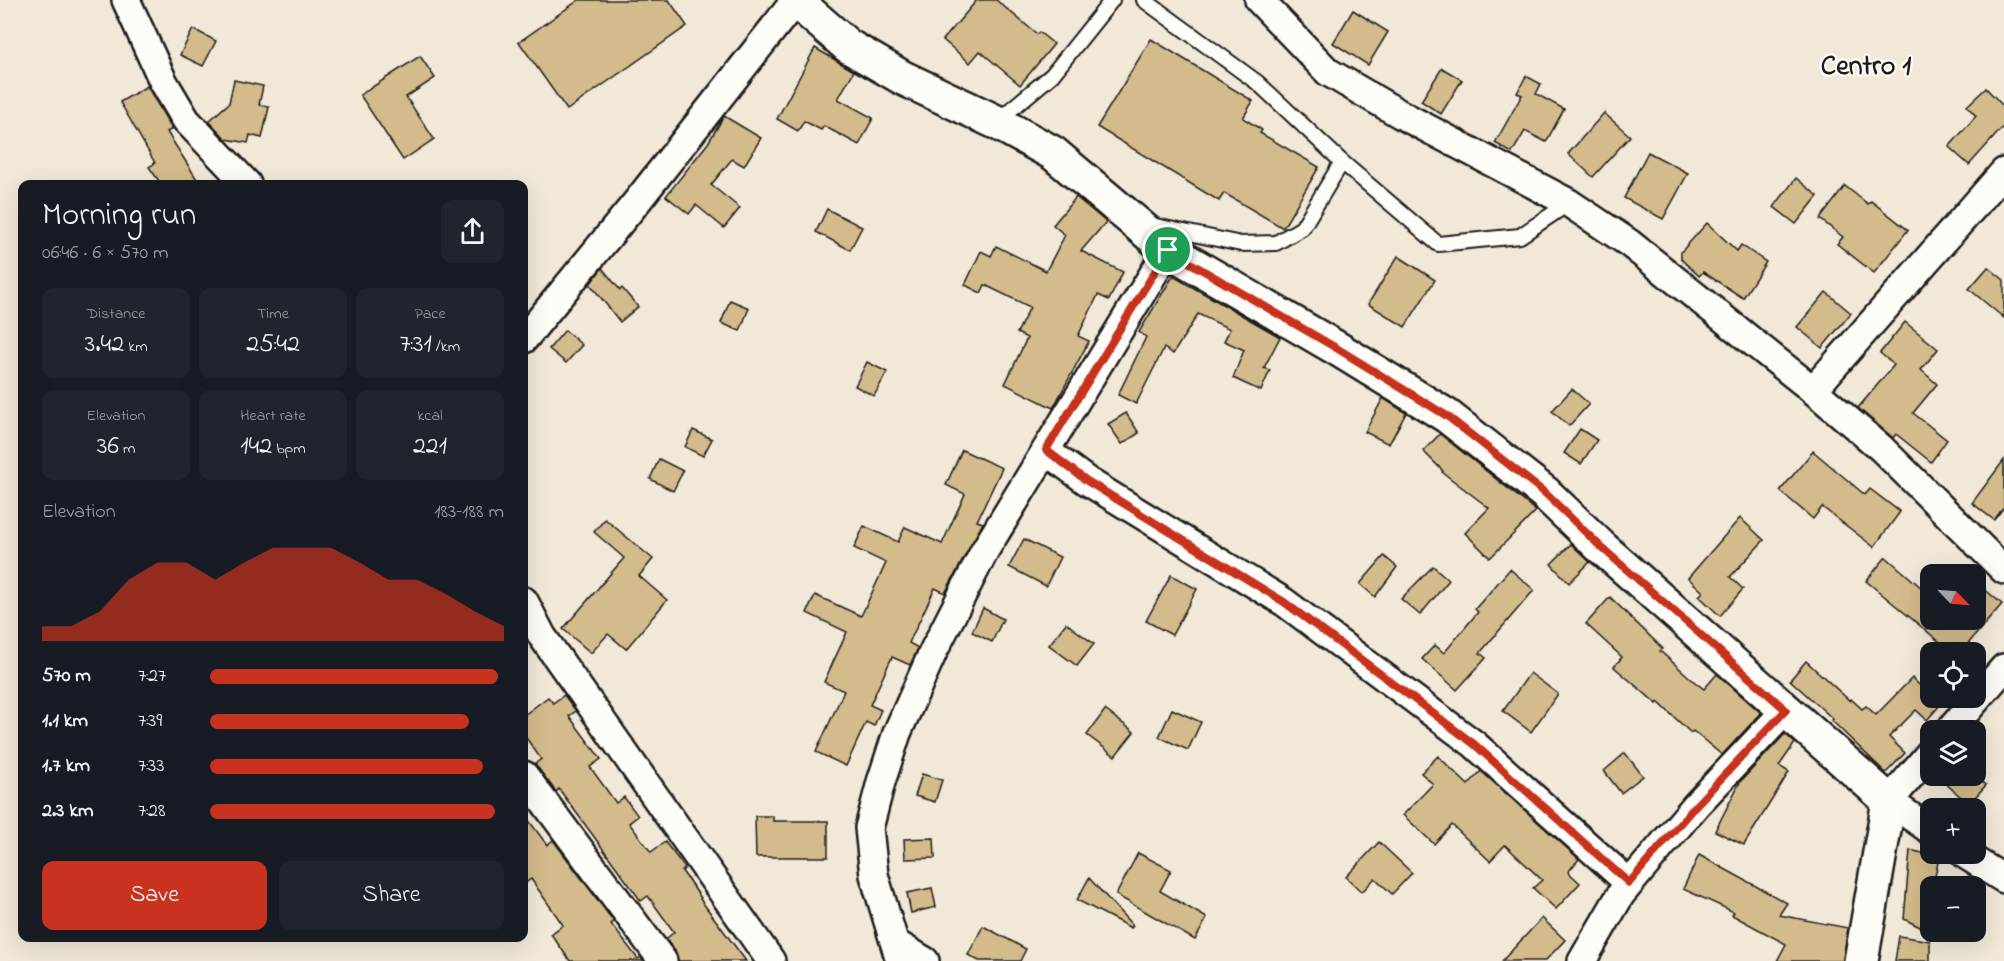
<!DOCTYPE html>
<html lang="en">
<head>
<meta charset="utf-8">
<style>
  body { margin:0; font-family:"Indie Flower",sans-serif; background:#20242c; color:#f1f3f6; height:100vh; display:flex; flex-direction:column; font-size:22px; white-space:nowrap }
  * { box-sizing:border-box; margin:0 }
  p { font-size:20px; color:#9ea1a6 }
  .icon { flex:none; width:33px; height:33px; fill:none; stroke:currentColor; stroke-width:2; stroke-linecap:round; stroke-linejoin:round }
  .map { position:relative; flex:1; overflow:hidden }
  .sheet { position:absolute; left:18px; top:180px; width:510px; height:762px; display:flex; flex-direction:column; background:#171b24; border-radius:12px; box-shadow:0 6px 24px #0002 }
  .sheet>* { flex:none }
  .needle { width:39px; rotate:115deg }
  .fabs { position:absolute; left:1920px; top:564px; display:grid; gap:12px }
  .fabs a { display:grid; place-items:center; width:66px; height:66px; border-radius:12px; background:#171b24; box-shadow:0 6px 24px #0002; font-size:30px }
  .pin { position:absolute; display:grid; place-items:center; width:51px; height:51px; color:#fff; margin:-26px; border:3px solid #fff; border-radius:50%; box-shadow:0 2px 6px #0007 }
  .round { display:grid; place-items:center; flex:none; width:63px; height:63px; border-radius:12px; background:#20242c }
  .overview { display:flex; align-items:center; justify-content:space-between; height:102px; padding:0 24px }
  h1 { font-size:33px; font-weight:600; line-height:45px }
  .metrics { display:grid; grid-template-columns:repeat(3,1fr); gap:9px; height:102px; padding:6px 24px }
  .metrics div { display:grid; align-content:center; border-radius:12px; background:#20242c; text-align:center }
  .metrics b { font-size:26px; font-weight:600 }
  .metrics small { font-size:16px; font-weight:400 }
  .metrics p { font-size:16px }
  .chart { height:168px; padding:12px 24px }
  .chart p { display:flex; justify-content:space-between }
  .chart svg { width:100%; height:108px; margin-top:6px; fill:#c8321e; opacity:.7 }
  .button { display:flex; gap:12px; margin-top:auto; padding:12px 24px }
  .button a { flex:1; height:69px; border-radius:12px; background:#c8321e; color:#fff; font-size:24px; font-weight:600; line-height:69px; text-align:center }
  .button a+a { background:#20242c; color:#f1f3f6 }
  ul { padding:0 24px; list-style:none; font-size:20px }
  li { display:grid; grid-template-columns:96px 72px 1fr; align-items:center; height:45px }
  li i { height:15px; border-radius:8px; background:#c8321e }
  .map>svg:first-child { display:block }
  .building { fill:#d4bb8b; stroke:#1c1c1c; stroke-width:1.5 }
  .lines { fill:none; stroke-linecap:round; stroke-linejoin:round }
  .lane-casing { stroke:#1c1c1c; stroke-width:18 }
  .street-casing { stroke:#1c1c1c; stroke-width:32 }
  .secondary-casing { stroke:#1c1c1c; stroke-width:38 }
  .lane { stroke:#fdfcf7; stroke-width:14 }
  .street { stroke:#fdfcf7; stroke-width:27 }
  .secondary { stroke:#fdfcf7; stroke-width:33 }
  .route-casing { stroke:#fff; stroke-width:12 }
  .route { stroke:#c8321e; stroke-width:8 }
  .labels { text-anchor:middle; stroke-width:4.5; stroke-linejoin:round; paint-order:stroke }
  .quarter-label { font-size:28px; font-weight:bold; fill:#1c1c1c; stroke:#fdfcf7 }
</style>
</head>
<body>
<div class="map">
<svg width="2004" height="961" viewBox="0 0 2004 961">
  <rect width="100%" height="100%" fill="#f1e8d7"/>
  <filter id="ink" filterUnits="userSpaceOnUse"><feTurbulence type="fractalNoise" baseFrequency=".0167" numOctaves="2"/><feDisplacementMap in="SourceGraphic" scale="12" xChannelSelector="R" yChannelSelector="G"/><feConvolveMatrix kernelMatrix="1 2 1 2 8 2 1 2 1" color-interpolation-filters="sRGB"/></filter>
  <g filter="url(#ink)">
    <g class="building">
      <polygon points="579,0 669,0 687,26 567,110 519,42"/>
      <polygon points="977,0 996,0 1037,34 1039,32 1054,44 1020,85 980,51 970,63 943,40"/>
      <polygon points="1353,10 1388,32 1368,65 1333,43"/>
      <polygon points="193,29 216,41 203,66 180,55"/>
      <polygon points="1151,39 1253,101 1243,118 1262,130 1260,133 1319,167 1283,228 1224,193 1219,201 1097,127"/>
      <polygon points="815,48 854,71 838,99 873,118 859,145 824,126 821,130 804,121 798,131 777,119"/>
      <polygon points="420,56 435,78 406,97 434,139 403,160 360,95"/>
      <polygon points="1442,68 1462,80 1441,114 1421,101"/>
      <polygon points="1526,76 1541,84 1536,94 1564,109 1546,142 1525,131 1512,153 1495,143 1522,95 1517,93"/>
      <polygon points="234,80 263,86 259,105 269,107 262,138 250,135 248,143 226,139 209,121 229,103"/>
      <polygon points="147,86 172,129 167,132 200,184 161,184 149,167 155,163 120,102"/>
      <polygon points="1986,88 2004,107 2004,126 1969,165 1949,147 1976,116 1967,106"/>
      <polygon points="1604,113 1630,136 1593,177 1568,154"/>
      <polygon points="724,116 761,138 744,166 732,159 711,185 740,208 724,228 696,205 689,214 666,196 708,143"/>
      <polygon points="1648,152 1688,173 1663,219 1624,198"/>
      <polygon points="1796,178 1818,196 1796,224 1774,207"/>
      <polygon points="1845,186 1868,204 1871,201 1908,230 1874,273 1837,244 1843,237 1820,219"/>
      <polygon points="1076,197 1106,222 1081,251 1123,272 1109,300 1098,295 1078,336 1089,341 1053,408 1005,384 1027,338 1017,333 1030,307 985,285 981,293 965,285 981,251 991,256 996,246 1046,271 1065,235 1053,225"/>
      <polygon points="827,209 862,227 850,250 816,232"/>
      <polygon points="1707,223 1737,251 1741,245 1766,262 1743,298 1703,272 1699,276 1681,259 1681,252"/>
      <polygon points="1398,256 1435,280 1405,327 1368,304"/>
      <polygon points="1988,267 2004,280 2004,318 1969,289"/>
      <polygon points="602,268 620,290 622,288 638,307 620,322 590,284"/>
      <polygon points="1173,276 1280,337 1264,368 1270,370 1261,391 1233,378 1244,350 1224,341 1230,329 1198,314 1173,354 1164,348 1136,404 1118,395 1146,337 1139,332"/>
      <polygon points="1826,292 1851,313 1822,348 1797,327"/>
      <polygon points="730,300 749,308 740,331 721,323"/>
      <polygon points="1905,322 1938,349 1921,370 1937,384 1913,413 1947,440 1931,462 1896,434 1893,438 1858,408 1894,365 1880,353"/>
      <polygon points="565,330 582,345 566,363 549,349"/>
      <polygon points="867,362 887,372 874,396 855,386"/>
      <polygon points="1572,389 1589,404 1569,426 1552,411"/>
      <polygon points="1383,398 1406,413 1389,444 1365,432"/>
      <polygon points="1126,413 1139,433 1122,444 1108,424"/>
      <polygon points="1580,429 1597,440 1581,464 1564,453"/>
      <polygon points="693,430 712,439 703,456 685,447"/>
      <polygon points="1440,434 1536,511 1490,558 1465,533 1489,508 1442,472 1443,471 1423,451"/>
      <polygon points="962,450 1002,468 977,521 983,523 945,593 935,588 909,643 918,648 910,665 892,657 870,705 881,710 874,726 866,722 846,766 816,752 844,691 824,682 847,632 807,613 815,595 861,616 886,563 854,548 864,526 898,542 905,527 942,544 965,494 946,485"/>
      <polygon points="1813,451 1865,495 1870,489 1900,512 1874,547 1822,507 1813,519 1780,491"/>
      <polygon points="659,459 683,471 673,491 650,479"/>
      <polygon points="2004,460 2004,507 1994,520 1972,503"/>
      <polygon points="1740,518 1764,540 1730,577 1743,589 1720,616 1699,596 1703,592 1688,578"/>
      <polygon points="605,519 653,559 639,576 667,600 626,649 608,634 591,653 563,629 624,558 594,532"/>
      <polygon points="1024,539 1060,557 1046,586 1009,567"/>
      <polygon points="1571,544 1590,562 1569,583 1551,564"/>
      <polygon points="1384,556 1397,567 1375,597 1360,584"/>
      <polygon points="1886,557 1930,595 1930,620 1976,620 1976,582 2002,604 1961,652 1952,652 1866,581"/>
      <polygon points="1433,566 1449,580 1420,615 1401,599"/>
      <polygon points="1510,569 1534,590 1480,653 1486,658 1457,690 1422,659 1435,645 1444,653 1478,612 1475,609"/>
      <polygon points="1171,575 1197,589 1172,635 1146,621"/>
      <polygon points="1610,597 1663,649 1660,651 1696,683 1704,689 1717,674 1761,713 1722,755 1693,731 1691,733 1658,702 1657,704 1614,667 1622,657 1586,624"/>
      <polygon points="983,608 1003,619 992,642 972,632"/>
      <polygon points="1066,623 1094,644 1077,666 1049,645"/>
      <polygon points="1806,661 1850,701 1851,699 1862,709 1866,706 1876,715 1912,678 1940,705 1927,720 1916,710 1889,737 1905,753 1886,773 1831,720 1833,719 1790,680"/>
      <polygon points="1530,673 1558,694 1531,732 1503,711"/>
      <polygon points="564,695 576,711 569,716 601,759 590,767 616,803 624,797 638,816 629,823 651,852 665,842 685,868 682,871 701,898 700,899 746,961 678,961 676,952 666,939 674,932 648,896 641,901 559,789 556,792 535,764 541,759 524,735 524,715 548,697 553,703"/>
      <polygon points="1172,709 1201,722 1188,750 1159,737"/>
      <polygon points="1105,710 1134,732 1115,756 1087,735"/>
      <polygon points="1785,734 1795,743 1779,766 1789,772 1744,845 1715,831 1740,782"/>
      <polygon points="1625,753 1643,776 1621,793 1604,771"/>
      <polygon points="1438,756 1468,785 1481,771 1579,859 1568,872 1580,883 1556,909 1533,888 1542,880 1505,845 1490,861 1452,825 1434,844 1403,815 1433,784 1421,773"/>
      <polygon points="922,774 942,780 935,802 915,796"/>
      <polygon points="1937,776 1975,776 1986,785 1969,804"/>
      <polygon points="524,814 547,845 553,840 614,922 611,924 638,959 641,957 643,961 570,961 551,934 563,925 531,879 524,884"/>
      <polygon points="755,816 773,816 773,821 828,821 828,857 756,857"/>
      <polygon points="934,838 935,858 905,859 904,839"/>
      <polygon points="1379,842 1412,873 1392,894 1375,878 1362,892 1346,877"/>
      <polygon points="1910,850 1939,857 1933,886 1930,886 1930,932 1904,919"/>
      <polygon points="1138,853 1171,870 1160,891 1207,918 1195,940 1116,895"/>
      <polygon points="1699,855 1787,903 1779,915 1848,928 1843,961 1777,961 1786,944 1732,915 1734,912 1683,889"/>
      <polygon points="1089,878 1133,926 1131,928 1077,900"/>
      <polygon points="932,888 936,907 911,913 907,893"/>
      <polygon points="1542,918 1565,940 1545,961 1502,961"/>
      <polygon points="983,926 1026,949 1020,961 979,961 968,955"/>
      <polygon points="1899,936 1930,941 1930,961 1895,961"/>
    </g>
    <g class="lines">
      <defs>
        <g id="lane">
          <polyline points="1144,0 1258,83 1342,162 1438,244 1520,236 1569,203"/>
          <polyline points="996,122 1052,75 1112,0"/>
          <polyline points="1151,225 1241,244 1276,243 1302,228 1342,162"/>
        </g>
        <g id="street">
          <polyline points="126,0 163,81 186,120 247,184"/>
          <polyline points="1259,0 1328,72 1400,114 1569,203 1629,243 1813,390 1881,448 2004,570"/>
          <polyline points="524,339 635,204 795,1"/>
          <polyline points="1813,390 2004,172"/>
          <polyline points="1046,451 1087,481 1284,602 1474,744 1629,883"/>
          <polyline points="524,601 542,636 771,961"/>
          <polyline points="1950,730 2004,668"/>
          <polyline points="1930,753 1889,801 1930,830"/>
          <polyline points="524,775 663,961"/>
          <polyline points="1964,854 2004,879"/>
          <polyline points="895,943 925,961"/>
          <polyline points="900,961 874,875 869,828 881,782 897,733 933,652 985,550 1168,250"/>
          <polyline points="1582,961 1621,894 1696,805 1786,710"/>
        </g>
        <polyline id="secondary" points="795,0 848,46 903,78 996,122 1053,153 1168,250 1338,349 1447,416 1545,493 1600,546 1889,801 1861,961"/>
      </defs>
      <use href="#lane" class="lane-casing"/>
      <use href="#street" class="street-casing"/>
      <use href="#secondary" class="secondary-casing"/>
      <use href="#lane" class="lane"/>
      <use href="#street" class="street"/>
      <use href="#secondary" class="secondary"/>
    </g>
  </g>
  <g class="lines" filter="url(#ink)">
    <defs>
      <polygon id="route" points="1168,250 1338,349 1447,416 1545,493 1600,546 1786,710 1696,805 1629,883 1474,744 1284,602 1087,481 1046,450"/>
    </defs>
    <use href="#route" class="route-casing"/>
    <use href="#route" class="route"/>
  </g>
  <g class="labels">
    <g class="quarter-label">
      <text x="1866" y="74">Centro 1</text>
    </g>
  </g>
</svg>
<div class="fabs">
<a><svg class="needle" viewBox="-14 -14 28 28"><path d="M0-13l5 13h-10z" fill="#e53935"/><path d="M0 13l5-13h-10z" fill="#9ea1a6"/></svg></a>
<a><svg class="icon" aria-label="locate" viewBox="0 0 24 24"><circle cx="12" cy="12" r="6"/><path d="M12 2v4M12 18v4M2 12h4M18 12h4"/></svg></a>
<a><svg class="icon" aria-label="layers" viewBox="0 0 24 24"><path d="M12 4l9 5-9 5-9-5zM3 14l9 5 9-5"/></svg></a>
<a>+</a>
<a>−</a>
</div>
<div class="pin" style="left:1168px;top:250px;background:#1e9e55"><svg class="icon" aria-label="arrive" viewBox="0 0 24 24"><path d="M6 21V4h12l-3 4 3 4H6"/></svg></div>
<section class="sheet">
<div class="overview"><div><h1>Morning run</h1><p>06:46 · 6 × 570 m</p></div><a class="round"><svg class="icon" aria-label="share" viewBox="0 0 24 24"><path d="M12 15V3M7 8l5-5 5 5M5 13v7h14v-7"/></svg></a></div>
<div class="metrics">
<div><p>Distance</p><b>3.42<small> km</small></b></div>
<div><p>Time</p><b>25:42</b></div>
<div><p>Pace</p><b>7:31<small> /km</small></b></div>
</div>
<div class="metrics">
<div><p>Elevation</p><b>36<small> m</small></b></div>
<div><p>Heart rate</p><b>142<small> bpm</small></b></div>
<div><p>kcal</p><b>221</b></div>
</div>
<div class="chart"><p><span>Elevation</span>183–188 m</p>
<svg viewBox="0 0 160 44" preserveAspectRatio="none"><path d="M0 44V38L10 38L20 32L30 19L40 12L50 12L60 19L70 12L80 6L90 6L100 6L110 12L120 19L130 19L140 25L150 32L160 38V44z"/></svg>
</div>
<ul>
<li><b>570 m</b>7:27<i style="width:98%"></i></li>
<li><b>1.1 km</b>7:39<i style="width:88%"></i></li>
<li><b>1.7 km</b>7:33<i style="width:93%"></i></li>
<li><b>2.3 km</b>7:28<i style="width:97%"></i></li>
</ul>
<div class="button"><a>Save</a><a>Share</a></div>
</section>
</div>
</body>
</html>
